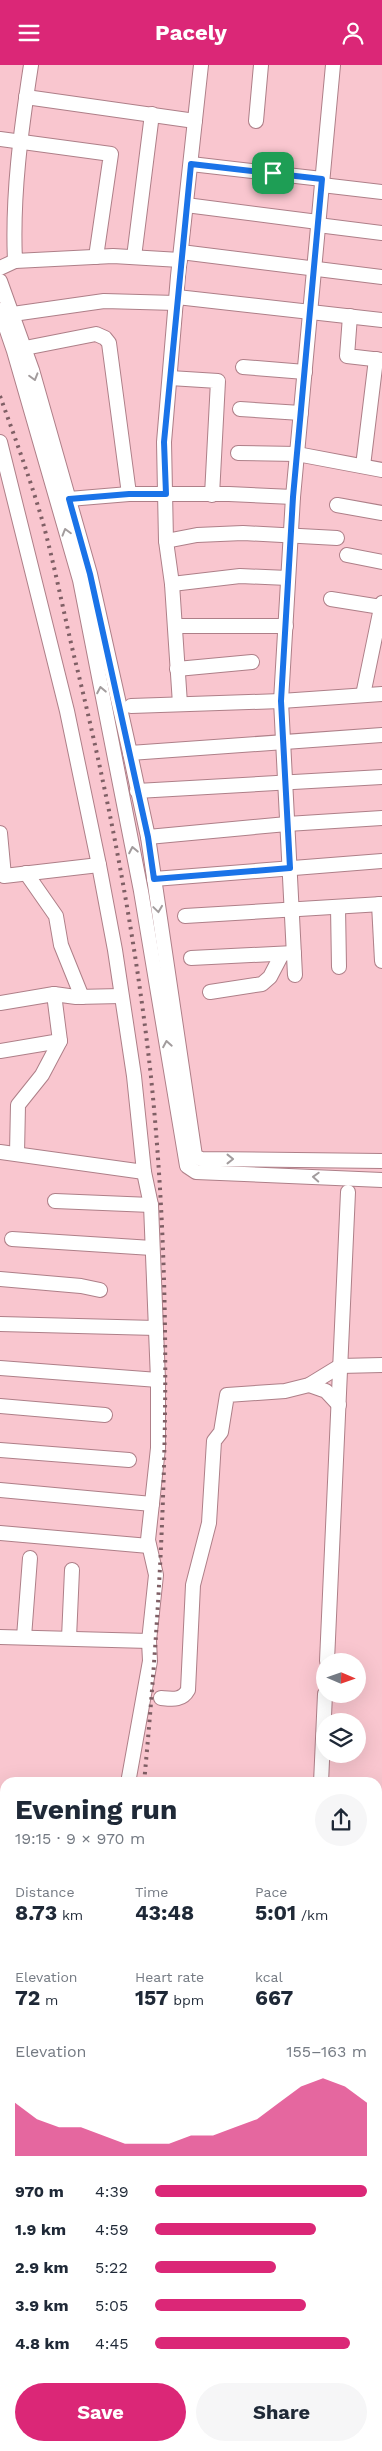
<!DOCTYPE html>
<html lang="en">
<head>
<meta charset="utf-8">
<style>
  body { margin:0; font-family:"Work Sans",sans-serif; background:#f6f6f7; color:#1f2937; height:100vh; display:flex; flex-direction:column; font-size:19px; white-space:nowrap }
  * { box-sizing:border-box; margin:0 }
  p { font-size:16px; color:#747a83 }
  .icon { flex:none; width:28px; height:28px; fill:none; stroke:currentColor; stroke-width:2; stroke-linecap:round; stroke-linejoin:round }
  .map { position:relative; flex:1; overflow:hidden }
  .side { position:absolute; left:0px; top:1712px; width:382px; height:674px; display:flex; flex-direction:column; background:#fff; border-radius:15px 15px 0 0; box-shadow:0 5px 20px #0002 }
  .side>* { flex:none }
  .needle { width:32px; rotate:92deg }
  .tools { position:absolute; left:316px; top:1588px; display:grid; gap:10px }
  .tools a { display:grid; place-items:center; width:50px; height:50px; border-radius:50%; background:#fff; box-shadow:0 5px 20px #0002; font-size:25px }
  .pin { position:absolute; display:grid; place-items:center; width:42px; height:42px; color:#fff; margin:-21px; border-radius:10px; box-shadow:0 2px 8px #0006 }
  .round { display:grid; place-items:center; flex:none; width:52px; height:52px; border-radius:26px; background:#f6f6f7 }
  .head { display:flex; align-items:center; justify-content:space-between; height:85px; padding:0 15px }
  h1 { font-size:28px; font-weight:700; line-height:38px }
  .stats { display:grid; grid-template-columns:repeat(3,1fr); gap:8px; height:85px; padding:5px 15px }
  .stats div { display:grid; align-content:center }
  .stats b { font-size:21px; font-weight:700 }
  .stats small { font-size:14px; font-weight:400 }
  .stats p { font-size:14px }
  .chart { height:140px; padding:10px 15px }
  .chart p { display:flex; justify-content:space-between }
  .chart svg { width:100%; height:90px; margin-top:5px; fill:#db2777; opacity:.7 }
  .button { display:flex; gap:10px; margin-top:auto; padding:10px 15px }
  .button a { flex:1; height:58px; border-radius:30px; background:#db2777; color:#fff; font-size:20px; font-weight:700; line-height:58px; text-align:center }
  .button a+a { background:#f6f6f7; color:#1f2937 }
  ul { padding:0 15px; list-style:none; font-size:16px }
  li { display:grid; grid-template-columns:80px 60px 1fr; align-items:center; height:38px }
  li i { height:12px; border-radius:6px; background:#db2777 }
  header { display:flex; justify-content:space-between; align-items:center; height:65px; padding:0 15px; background:#db2777; color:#fff; font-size:22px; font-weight:700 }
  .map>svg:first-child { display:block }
  .built { fill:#f1b6c1 }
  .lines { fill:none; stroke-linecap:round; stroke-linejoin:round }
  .stream { stroke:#4578a8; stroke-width:4 }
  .minor-casing { stroke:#ae7f88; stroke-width:16 }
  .minor { stroke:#fff; stroke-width:14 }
  .rail { stroke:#7f5f65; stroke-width:4; stroke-dasharray:2.5 5; stroke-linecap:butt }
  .oneway { stroke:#a29c9d }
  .route-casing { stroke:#fff; stroke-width:10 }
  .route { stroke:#1a73e8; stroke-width:6 }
</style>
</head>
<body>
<header><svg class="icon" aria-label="menu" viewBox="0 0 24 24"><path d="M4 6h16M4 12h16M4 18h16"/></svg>Pacely<svg class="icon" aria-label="person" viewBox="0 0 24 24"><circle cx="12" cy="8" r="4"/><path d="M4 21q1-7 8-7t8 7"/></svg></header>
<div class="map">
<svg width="382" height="2386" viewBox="0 0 382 2386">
  <rect width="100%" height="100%" fill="#f9c6cf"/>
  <polygon class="built" points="378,2062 382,2062 382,2386 211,2386 211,2381 378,2381"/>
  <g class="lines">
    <g class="stream">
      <polyline points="378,2131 382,2129"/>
      <polyline points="202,2386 202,2381"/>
    </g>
    <defs>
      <g id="minor">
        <path d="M 31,0 C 21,65 12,130 15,196 L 113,191 L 180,195"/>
        <polyline points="26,32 195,56"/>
        <polyline points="256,56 261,0"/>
        <polyline points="0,74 111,89 96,192"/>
        <polyline points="191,99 322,114"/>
        <polyline points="322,120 382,127"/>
        <polyline points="186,140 318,157"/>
        <polyline points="318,160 382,168"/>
        <polyline points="181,187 382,212"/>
        <polyline points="134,192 152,49"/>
        <polyline points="0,203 15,196"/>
        <polyline points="0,216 32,305 90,509 130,688 148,772 195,1091 201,1094 382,1096"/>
        <polyline points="177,232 382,255"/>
        <polyline points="0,245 14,286 80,515 141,826 187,1101 196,1107 382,1115"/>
        <polyline points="13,249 104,236 176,238"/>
        <polyline points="350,251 347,291 382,295"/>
        <polyline points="25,283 96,269 105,273 109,278 129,429 229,429 293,432"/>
        <polyline points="243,302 305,307"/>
        <polyline points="170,313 218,316 212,430"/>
        <polyline points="240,344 301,348"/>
        <polyline points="0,377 67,646 99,800 115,885 134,1011 144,1107 151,1140 158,1315 158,1383 148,1475 156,1510 149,1576 150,1596 128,1718"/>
        <polyline points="238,388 297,389 382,405"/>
        <polyline points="363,401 376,294"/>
        <polyline points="69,434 129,429"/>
        <polyline points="337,440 382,448"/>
        <polyline points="166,476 197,470 243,468 337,473"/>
        <polyline points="347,490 382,497"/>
        <polyline points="172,519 240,511 288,513"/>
        <polyline points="331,534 381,542"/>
        <polyline points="175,561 286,561"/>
        <polyline points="177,604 252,597"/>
        <polyline points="363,630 382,538"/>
        <polyline points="180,639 172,519 166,476 164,377 178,211 201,0"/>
        <polyline points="131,641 281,636 382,629"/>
        <polyline points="130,688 382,670"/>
        <polyline points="137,726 382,712"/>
        <polyline points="0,768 4,811 99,800"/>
        <polyline points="148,772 287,759 382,753"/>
        <polyline points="26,808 56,851 61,880 82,932"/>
        <polyline points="154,814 382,796"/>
        <polyline points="379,839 382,896"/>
        <polyline points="338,842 339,902"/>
        <polyline points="185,851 382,839"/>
        <polyline points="191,893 294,888"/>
        <polyline points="295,910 281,636 293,432 333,0"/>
        <polyline points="210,927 262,919 270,912 282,889"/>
        <polyline points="54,929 76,932 121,931"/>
        <polyline points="0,938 54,929 60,976 0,986"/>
        <polyline points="0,1087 144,1107"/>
        <polyline points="17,1088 18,1040 42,1010 60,976"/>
        <polyline points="55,1136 151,1140"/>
        <polyline points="12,1174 152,1183"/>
        <polyline points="0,1214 81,1221 100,1225"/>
        <polyline points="0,1259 156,1263"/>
        <polyline points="0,1303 158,1315"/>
        <polyline points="309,1320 326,1326 339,1340"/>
        <polyline points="0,1341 105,1350"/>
        <polyline points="0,1385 129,1395"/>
        <polyline points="0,1425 152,1439"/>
        <polyline points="0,1468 149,1481"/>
        <polyline points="0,1572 149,1576"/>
        <polyline points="24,1572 30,1493"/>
        <polyline points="69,1573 72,1505"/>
        <polyline points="327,1596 348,1127"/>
        <path d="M 161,1633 C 172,1634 182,1636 188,1625 L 193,1520 L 209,1458 L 214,1376 L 221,1367 L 227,1330 L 285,1326 L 309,1320 L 340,1301 L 382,1300"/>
        <polyline points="321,1718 325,1629"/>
        <polyline points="0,1778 5,1778"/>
        <polyline points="0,1822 5,1822"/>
        <polyline points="0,1870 5,1870"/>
        <polyline points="378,1878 378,1899"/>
        <polyline points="378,1957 382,1957"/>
        <polyline points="378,2003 382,2003"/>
        <polyline points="0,2043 5,2001"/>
        <polyline points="0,2080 5,2083"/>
        <polyline points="0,2226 5,2226"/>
        <polyline points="0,2271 5,2272"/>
        <polyline points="0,2321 5,2321"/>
        <polyline points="0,2365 5,2365"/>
        <polyline points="63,2386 63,2381"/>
        <polyline points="128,2386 129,2381"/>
      </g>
    </defs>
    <use href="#minor" class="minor-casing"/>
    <use href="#minor" class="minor"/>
    <g class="rail">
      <path d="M 0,331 C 15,373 31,416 43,458 C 56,506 65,555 77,603 C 110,738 136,874 151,1012 C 175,1247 166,1484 144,1718"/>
      <polyline points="78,2386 79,2381"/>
    </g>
  </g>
  <defs><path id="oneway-chevron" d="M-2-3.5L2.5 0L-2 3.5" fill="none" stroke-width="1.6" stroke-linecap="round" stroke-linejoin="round" transform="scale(1.25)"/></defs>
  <g class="oneway">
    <use href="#oneway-chevron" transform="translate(34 312) rotate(74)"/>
    <use href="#oneway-chevron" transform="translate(66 467) rotate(-106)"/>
    <use href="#oneway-chevron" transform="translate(101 625) rotate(-101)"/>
    <use href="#oneway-chevron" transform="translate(133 785) rotate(-101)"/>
    <use href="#oneway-chevron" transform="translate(158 844) rotate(82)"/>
    <use href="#oneway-chevron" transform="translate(167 979) rotate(-100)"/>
    <use href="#oneway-chevron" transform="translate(230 1094)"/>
    <use href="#oneway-chevron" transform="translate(316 1112) rotate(-177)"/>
  </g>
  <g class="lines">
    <defs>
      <polygon id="route" points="191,99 322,114 293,432 281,636 290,803 154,814 148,772 90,509 69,434 129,429 166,429 164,377"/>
    </defs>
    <use href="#route" class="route-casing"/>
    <use href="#route" class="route"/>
  </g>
</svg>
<div class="tools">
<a><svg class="needle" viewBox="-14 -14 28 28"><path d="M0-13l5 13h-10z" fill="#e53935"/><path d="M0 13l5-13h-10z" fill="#747a83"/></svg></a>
<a><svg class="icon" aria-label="layers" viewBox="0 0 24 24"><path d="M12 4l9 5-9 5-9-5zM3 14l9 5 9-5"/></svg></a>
</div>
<div class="pin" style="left:273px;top:108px;background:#1e9e55"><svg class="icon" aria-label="arrive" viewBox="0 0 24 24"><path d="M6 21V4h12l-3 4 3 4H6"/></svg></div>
<section class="side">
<div class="head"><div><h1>Evening run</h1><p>19:15 · 9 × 970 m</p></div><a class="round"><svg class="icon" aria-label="share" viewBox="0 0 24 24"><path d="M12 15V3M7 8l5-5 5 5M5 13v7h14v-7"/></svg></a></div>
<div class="stats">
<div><p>Distance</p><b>8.73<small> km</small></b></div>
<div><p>Time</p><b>43:48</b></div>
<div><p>Pace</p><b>5:01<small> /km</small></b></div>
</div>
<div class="stats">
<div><p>Elevation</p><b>72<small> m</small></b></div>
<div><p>Heart rate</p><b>157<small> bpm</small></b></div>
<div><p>kcal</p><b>667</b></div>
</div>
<div class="chart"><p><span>Elevation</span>155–163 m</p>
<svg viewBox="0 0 160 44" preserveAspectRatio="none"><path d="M0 44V18L10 26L20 30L30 30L40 34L50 38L60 38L70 38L80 34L90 34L100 30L110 26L120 18L130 10L140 6L150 10L160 18V44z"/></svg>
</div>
<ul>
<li><b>970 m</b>4:39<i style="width:100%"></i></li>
<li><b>1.9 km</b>4:59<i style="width:76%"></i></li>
<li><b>2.9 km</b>5:22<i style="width:57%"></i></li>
<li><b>3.9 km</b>5:05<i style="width:71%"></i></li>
<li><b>4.8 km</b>4:45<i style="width:92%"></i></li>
</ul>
<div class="button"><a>Save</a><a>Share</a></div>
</section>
</div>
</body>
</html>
